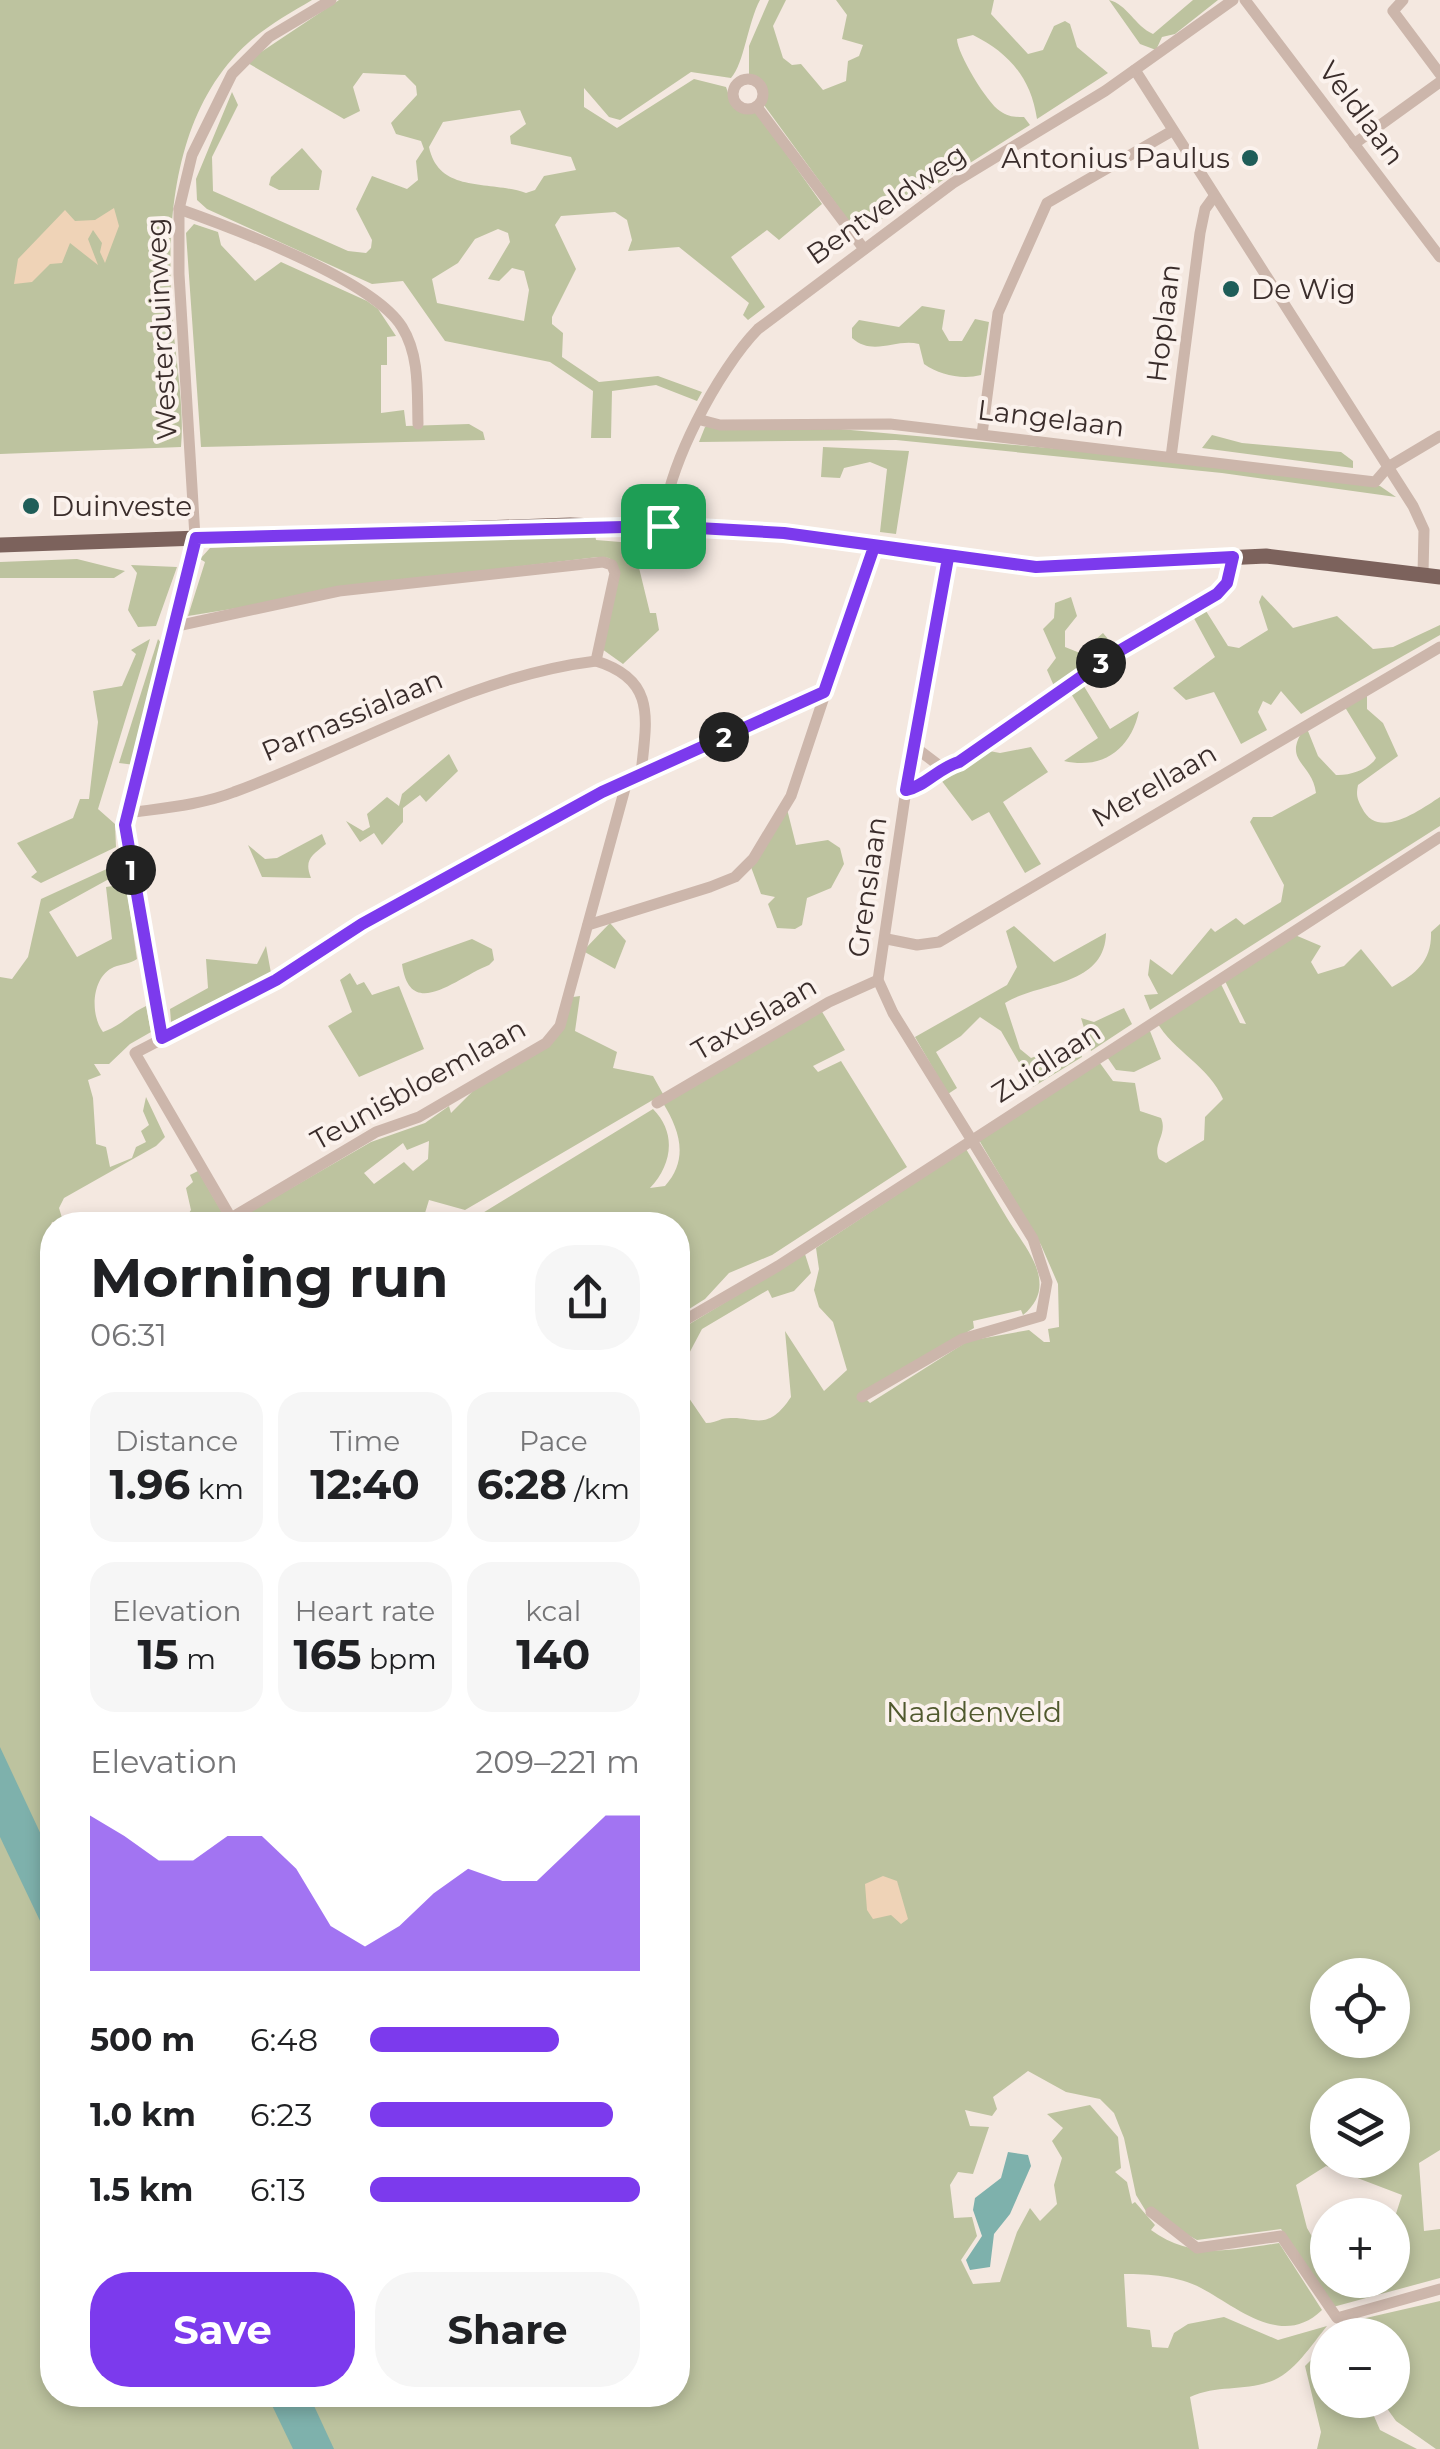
<!DOCTYPE html>
<html lang="en">
<head>
<meta charset="utf-8">
<style>
  body { margin:0; font-family:Montserrat,sans-serif; background:#f6f6f6; color:#202124; height:100vh; display:flex; flex-direction:column; font-size:38px; white-space:nowrap }
  * { box-sizing:border-box; margin:0 }
  p { font-size:32px; color:#757577 }
  .icon { flex:none; width:55px; height:55px; fill:none; stroke:currentColor; stroke-width:2; stroke-linecap:round; stroke-linejoin:round }
  .map { position:relative; flex:1; overflow:hidden }
  .drawer { position:absolute; left:40px; top:1212px; width:650px; height:1195px; display:flex; flex-direction:column; background:#fff; border-radius:40px; box-shadow:0 5px 15px #0003 }
  .drawer>* { flex:none }
  .tools { position:absolute; left:1310px; top:1958px; display:grid; gap:20px }
  .tools a { display:grid; place-items:center; width:100px; height:100px; border-radius:50%; background:#fff; box-shadow:0 5px 15px #0003; font-size:50px }
  .pin { position:absolute; display:grid; place-items:center; width:85px; height:85px; color:#fff; margin:-42px; border-radius:20px; box-shadow:0 5px 15px #0006 }
  .km { position:absolute; width:50px; height:50px; margin:-25px; border-radius:50%; background:#222; color:#fff; font-size:28px; line-height:50px; text-align:center }
  .round { display:grid; place-items:center; flex:none; width:105px; height:105px; border-radius:40px; background:#f6f6f6 }
  .head { display:flex; align-items:center; justify-content:space-between; height:170px; padding:0 50px }
  h1 { font-size:55px; font-weight:700; line-height:75px }
  .figures { display:grid; grid-template-columns:repeat(3,1fr); gap:15px; height:170px; padding:10px 50px }
  .figures div { display:grid; align-content:center; border-radius:25px; background:#f6f6f6; text-align:center }
  .figures b { font-size:42px; font-weight:700 }
  .figures small { font-size:28px; font-weight:400 }
  .figures p { font-size:28px }
  .chart { height:280px; padding:20px 50px }
  .chart p { display:flex; justify-content:space-between }
  .chart svg { width:100%; height:180px; margin-top:10px; fill:#7c3aed; opacity:.7 }
  .cta { display:flex; gap:20px; margin-top:auto; padding:20px 50px }
  .cta a { flex:1; height:115px; border-radius:40px; background:#7c3aed; color:#fff; font-size:40px; font-weight:700; line-height:115px; text-align:center }
  .cta a+a { background:#f6f6f6; color:#202124 }
  ul { padding:0 50px; list-style:none; font-size:32px }
  li { display:grid; grid-template-columns:160px 120px 1fr; align-items:center; height:75px }
  li i { height:25px; border-radius:12px; background:#7c3aed }
  .map>svg:first-child { display:block }
  .green { fill:#bdc39f; fill-rule:evenodd }
  .sand { fill:#efd3b7 }
  .water { fill:#7eb1ac }
  .lines { fill:none; stroke-linecap:round; stroke-linejoin:round }
  .minor { stroke:#ccb6ab; stroke-width:11 }
  .major { stroke:#7c625c; stroke-width:15 }
  .route-casing { stroke:#fff; stroke-width:20 }
  .route { stroke:#7c3aed; stroke-width:12 }
  .poi-dot { fill:#1f5d58; stroke:#fbf2ed; stroke-width:4 }
  .labels { text-anchor:middle; stroke-width:8; stroke-linejoin:round; paint-order:stroke }
  .street-label { font-size:28px; fill:#3a2d2b; stroke:#fbf2ed }
  .poi-label { font-size:28px; fill:#3a2d2b; stroke:#fbf2ed; text-anchor:start }
  .park-label { font-size:28px; fill:#50592e; stroke:#fbf2ed }
</style>
</head>
<body>
<div class="map">
<svg width="1440" height="2449" viewBox="0 0 1440 2449">
  <rect width="100%" height="100%" fill="#f4e8e0"/>
  <g class="green">
    <path d="M 0,0 L 312,0 C 290,13 267,26 248,43 C 175,109 166,218 172,309 C 174,355 185,402 181,447 L 0,454 Z"/>
    <path d="M 339,0 L 760,0 C 748,22 744,64 731,78 L 691,72 L 620,120 L 609,117 L 584,88 L 584,107 L 617,128 L 694,79 L 726,87 L 732,104 L 755,110 L 822,204 L 779,240 L 767,230 L 731,257 L 765,307 L 748,320 L 743,315 L 749,303 L 679,247 L 628,251 L 632,240 L 627,220 L 615,212 L 561,216 L 555,225 L 576,269 L 552,317 L 552,324 L 563,333 L 562,357 L 599,382 L 658,376 L 702,392 L 697,401 L 656,385 L 612,391 L 611,438 L 591,438 L 593,391 L 550,362 L 445,341 L 403,281 L 372,284 L 207,209 L 197,200 L 196,179 L 232,92 L 238,105 L 212,157 L 213,191 L 348,251 L 366,253 L 371,248 L 372,240 L 356,209 L 372,176 L 407,189 L 418,180 L 416,161 L 424,149 L 421,141 L 396,134 L 391,123 L 417,95 L 416,86 L 405,75 L 363,73 L 353,87 L 360,111 L 344,119 L 246,62 ZM 520,110 L 526,124 L 510,136 L 511,144 L 571,157 L 576,170 L 544,176 L 535,190 L 526,193 C 489,180 439,194 429,147 L 443,122 ZM 498,229 L 508,233 L 510,242 L 488,279 L 499,281 L 512,268 L 524,271 L 529,290 L 524,321 L 437,303 L 432,279 L 458,263 L 475,239 Z"/>
    <path d="M 769,0 L 786,0 L 773,26 L 783,58 L 792,65 L 801,64 L 823,90 L 846,81 L 848,61 L 859,56 L 863,45 L 842,39 L 847,15 L 836,0 L 994,0 L 991,14 L 1028,54 L 1043,50 L 1054,26 L 1065,21 L 1070,24 L 1077,47 L 1108,73 L 1037,119 C 1031,78 1009,53 973,35 L 957,39 C 957,53 987,103 1000,111 C 1008,117 1015,117 1024,117 L 1030,125 L 858,234 L 761,101 L 760,84 L 749,75 L 749,46 Z"/>
    <path d="M 1109,0 C 1127,4 1135,26 1153,34 L 1193,0 L 1218,0 L 1175,34 L 1162,37 L 1156,50 L 1140,44 Z"/>
    <polygon points="302,148 322,171 319,190 279,190 269,185 271,177"/>
    <polygon points="194,224 218,232 221,245 255,281 281,262 367,301 378,309 396,336 387,337 387,365 381,365 381,413 404,410 406,426 469,424 483,432 485,440 201,447 186,233"/>
    <path d="M 922,306 L 945,310 L 942,329 L 949,341 L 962,341 L 975,319 L 989,322 L 981,375 C 962,380 940,375 924,364 L 919,344 C 896,338 873,357 852,338 L 852,328 L 859,320 L 899,327 Z"/>
    <polygon points="807,426 1160,458 1380,486 1396,497 1222,473 896,440 699,442 705,427"/>
    <polygon points="1212,435 1242,443 1341,452 1353,461 1353,468 1202,448"/>
    <polygon points="823,447 909,451 896,534 880,532 887,469 870,462 844,468 840,478 821,477"/>
    <polygon points="595,534 596,540 633,543 650,613 656,613 659,630 623,664 602,649 620,572 609,558 598,557 438,576 188,616 205,562 200,559 210,548 440,536"/>
    <polygon points="77,559 125,571 114,578 0,578 0,562"/>
    <polygon points="131,565 177,567 156,626 138,627 128,610 137,573"/>
    <polygon points="1262,595 1293,628 1337,616 1373,649 1393,647 1440,625 1440,635 1301,714 1281,691 1271,705 1263,701 1258,712 1267,730 1241,744 1214,692 1186,700 1173,688 1215,657 1190,611 1201,603 1228,646 1239,648 1268,630 1259,602"/>
    <polygon points="1071,597 1077,616 1065,631 1065,647 1080,653 1103,633 1113,645 1054,686 1047,670 1056,658 1043,629 1054,618 1055,603"/>
    <polygon points="150,639 98,809 115,824 116,847 41,883 31,877 37,872 17,843 73,818 80,799 89,799 98,722 93,691 122,686 136,654 131,650"/>
    <polygon points="158,639 167,651 135,765 119,763"/>
    <path d="M 1082,683 L 1110,729 L 1139,711 C 1131,749 1103,770 1064,761 L 1098,738 L 1070,692 Z"/>
    <path d="M 1367,691 L 1367,709 L 1383,723 L 1398,756 L 1358,785 C 1356,795 1357,799 1362,808 C 1378,841 1420,810 1440,797 L 1440,826 L 1150,1010 L 1144,995 L 1158,994 L 1148,975 L 1150,959 L 1172,975 L 1211,928 L 1215,932 L 1236,918 L 1244,925 L 1281,902 L 1284,885 L 1250,822 L 1253,817 L 1272,817 L 1316,793 C 1312,761 1280,762 1306,726 L 1318,756 L 1336,775 C 1349,776 1370,769 1376,758 L 1343,704 Z"/>
    <polygon points="1031,747 1048,772 1003,802 1041,864 1025,873 989,812 972,821 941,780 984,750 1000,753"/>
    <polygon points="449,754 458,771 426,802 420,795 403,808 403,822 382,845 374,833 360,842 346,821 363,831 370,827 367,814 387,797 399,806 402,794"/>
    <polygon points="787,809 796,845 828,840 840,848 844,864 831,888 807,898 802,925 795,929 777,928 768,904 775,897 761,894 751,867"/>
    <path d="M 322,834 L 326,844 C 311,856 304,860 311,878 L 262,877 L 248,845 L 265,859 L 277,858 Z"/>
    <path d="M 111,867 L 118,874 L 49,912 L 77,957 L 112,939 L 106,887 L 126,884 L 137,959 C 129,964 122,964 114,967 C 91,977 90,1015 103,1032 C 123,1025 130,1013 146,1006 L 151,1032 L 130,1044 L 109,1064 L 94,1064 L 101,1075 L 88,1080 L 93,1098 L 96,1144 L 106,1147 L 110,1167 L 132,1158 L 136,1147 L 146,1142 L 141,1131 L 149,1125 L 143,1111 L 146,1097 L 165,1137 L 156,1146 L 64,1198 L 59,1208 L 63,1221 L 52,1222 L 48,1235 L 52,1237 L 52,2395 L 678,2395 L 678,1382 L 706,1423 C 712,1423 717,1421 722,1419 C 753,1413 765,1436 791,1397 L 785,1331 L 824,1391 L 847,1370 L 833,1322 L 819,1307 L 814,1290 L 819,1269 L 816,1248 L 966,1149 C 980,1172 993,1195 1007,1218 C 1024,1247 1061,1284 1023,1315 L 1021,1310 L 973,1321 L 974,1328 L 862,1395 L 870,1403 L 968,1341 L 1029,1330 L 1044,1342 L 1050,1342 L 1048,1329 L 1059,1327 L 1058,1284 L 1041,1245 L 979,1140 L 1097,1059 L 1113,1081 L 1135,1083 L 1140,1111 L 1161,1118 C 1168,1134 1152,1144 1159,1159 L 1166,1163 L 1204,1140 L 1205,1117 L 1223,1099 C 1209,1066 1174,1052 1156,1021 L 1220,982 L 1240,1023 L 1246,1024 L 1224,979 L 1295,935 L 1321,946 L 1311,962 L 1318,974 L 1344,966 L 1361,949 L 1392,987 C 1417,974 1432,960 1431,932 L 1440,924 L 1440,2150 L 1419,2163 L 1424,2231 L 1440,2229 L 1440,2278 L 1333,2307 L 1281,2229 L 1197,2240 L 1147,2213 L 1136,2195 L 1124,2138 L 1114,2113 L 1100,2099 L 1066,2092 L 1028,2071 L 993,2097 L 997,2109 L 992,2116 L 965,2110 L 970,2126 L 989,2127 L 973,2174 L 958,2172 L 950,2185 L 954,2218 L 972,2217 L 977,2236 L 961,2260 L 973,2284 L 1000,2282 L 1017,2232 L 1030,2208 L 1040,2221 L 1057,2204 L 1054,2185 L 1062,2158 L 1052,2141 L 1063,2128 L 1047,2114 L 1090,2105 L 1118,2137 L 1121,2168 L 1115,2172 L 1127,2182 L 1132,2204 L 1135,2202 L 1155,2225 L 1151,2230 C 1191,2260 1233,2250 1279,2243 L 1322,2310 C 1282,2349 1237,2307 1201,2288 C 1179,2276 1149,2274 1124,2274 L 1127,2327 L 1150,2330 L 1152,2347 L 1168,2348 L 1174,2333 L 1188,2324 L 1224,2317 L 1278,2340 L 1327,2326 C 1312,2344 1293,2375 1269,2382 C 1243,2391 1216,2385 1190,2397 L 1199,2449 L 0,2449 L 0,977 L 12,979 L 28,957 L 41,899 ZM 1328,1975 L 1392,1975 L 1392,2040 L 1328,2040 ZM 1328,2095 L 1392,2095 L 1392,2160 L 1328,2160 ZM 1326,2166 L 1402,2195 L 1393,2223 L 1392,2280 L 1328,2280 L 1327,2262 L 1307,2228 L 1296,2185 Z"/>
    <polygon points="610,923 626,941 615,969 583,951"/>
    <path d="M 1014,926 L 1054,962 L 1106,933 C 1105,987 1038,982 1005,1003 L 1020,1049 L 1031,1058 L 1080,1040 L 1082,1057 L 1033,1087 L 1001,1031 L 980,1017 L 961,1036 L 936,1052 L 957,1088 L 948,1094 L 915,1037 L 1007,985 L 1017,967 L 1006,931 Z"/>
    <path d="M 472,939 L 492,949 L 494,960 L 489,965 C 456,978 410,1022 402,964 Z"/>
    <polygon points="266,946 271,973 171,1022 170,1009 208,988 206,959 257,964"/>
    <polygon points="350,973 357,985 364,982 372,995 399,986 424,1049 359,1077 328,1026 352,1012 340,980"/>
    <path d="M 580,996 L 575,1031 L 617,1052 L 613,1068 L 653,1076 L 663,1094 L 465,1210 L 429,1200 L 425,1213 L 441,1216 L 451,1225 L 227,1225 L 371,1142 L 425,1123 L 449,1106 L 451,1113 L 473,1091 L 543,1050 L 573,997 ZM 429,1141 L 428,1159 L 413,1171 L 404,1162 L 374,1184 L 364,1173 L 403,1143 L 407,1150 Z"/>
    <polygon points="1124,1008 1132,1024 1091,1051 1081,1018 1094,1022"/>
    <path d="M 821,1010 L 845,1050 L 813,1066 L 818,1072 L 841,1061 L 907,1167 L 772,1255 L 729,1273 L 705,1299 L 678,1316 L 678,1225 L 463,1225 L 653,1109 C 677,1133 672,1165 650,1188 L 665,1186 C 689,1159 680,1131 663,1103 Z"/>
    <polygon points="1148,1026 1161,1059 1134,1072 1116,1070 1105,1054"/>
    <polygon points="198,1171 223,1214 208,1225 181,1225 191,1210 186,1188 193,1182 190,1175"/>
    <polygon points="805,1254 811,1273 794,1291 772,1298 768,1290 702,1329 685,1361 678,1365 678,1331"/>
    <polygon points="1440,2301 1440,2449 1436,2449 1396,2421 1381,2400 1392,2400 1392,2335 1349,2335 1344,2323"/>
    <polygon points="1327,2344 1328,2400 1367,2400 1380,2430 1417,2449 1317,2449 1321,2432 1305,2366"/>
  </g>
  <g class="sand">
    <polygon points="114,208 119,226 105,263 100,252 102,243 93,230 88,239 98,265 70,243 62,263 50,264 32,282 14,284 18,259 65,210 75,221 95,220"/>
    <polygon points="883,1876 897,1881 908,1919 901,1924 891,1915 873,1919 867,1910 865,1884"/>
  </g>
  <g class="water">
    <polygon points="0,1747 52,1858 52,1946 0,1837"/>
    <polygon points="1008,2152 1028,2155 1031,2166 1010,2214 994,2234 990,2267 970,2270 966,2260 982,2236 973,2210 975,2198 1001,2178"/>
    <polygon points="267,2395 309,2395 334,2449 293,2449"/>
  </g>
  <g class="lines">
    <g class="minor">
      <polyline points="1245,0 1440,257"/>
      <polyline points="1403,0 1393,11 1440,74"/>
      <polyline points="1135,70 1413,506 1424,530 1423,574"/>
      <circle cx="748" cy="94" r="15"/>
      <polyline points="757,107 864,249"/>
      <polyline points="1354,144 1440,82"/>
      <path d="M 179,209 C 233,228 373,280 402,327 C 420,356 417,392 418,424"/>
      <polyline points="701,420 720,425 890,424 1375,482 1388,467 1440,436"/>
      <polyline points="982,434 998,313 1047,203 1172,131"/>
      <polyline points="1171,457 1200,233 1205,209 1213,198"/>
      <path d="M 663,526 C 666,468 718,370 758,329 L 953,183 L 1105,91 L 1233,0"/>
      <path d="M 177,626 L 339,591 L 603,562 L 612,565 L 615,573 L 596,661 C 658,680 646,721 641,774"/>
      <polyline points="916,748 941,767"/>
      <polyline points="627,781 560,1026 546,1043 419,1117 376,1132 231,1218 135,1053 276,980 323,947 580,803 824,692"/>
      <path d="M 906,790 C 926,786 938,768 959,761 L 1114,654 L 1217,593 L 1227,583 L 1233,557"/>
      <path d="M 128,813 C 163,808 201,805 234,792 C 355,748 466,677 596,661"/>
      <polyline points="588,925 710,887 735,877 753,859 791,796 874,547"/>
      <polyline points="887,939 917,945 939,942 1440,647"/>
      <polyline points="162,1038 125,825 177,626 195,537 179,274 179,209 192,155 232,74 269,37 331,0"/>
      <polyline points="657,1103 829,1002 878,980"/>
      <polyline points="678,1324 778,1266 1440,837"/>
      <polyline points="862,1397 962,1339 1041,1316 1047,1282 1033,1239 893,1013 878,980 906,790 949,558"/>
      <polyline points="1151,2212 1197,2248 1281,2236 1337,2318 1440,2289"/>
    </g>
    <polyline class="major" points="0,545 570,525 784,533 1036,567 1266,556 1440,577"/>
  </g>
  <g class="lines">
    <defs>
      <path id="route" d="M 663,526 L 196,538 L 125,825 L 162,1038 L 276,980 L 362,924 L 602,792 L 824,692 L 874,547 L 948,558 L 906,790 C 926,786 938,768 959,762 L 1114,654 L 1217,594 L 1227,583 L 1233,557 L 1036,567 L 784,533 L 663,526"/>
    </defs>
    <use href="#route" class="route-casing"/>
    <use href="#route" class="route"/>
  </g>
  <g class="poi-dot">
    <circle cx="1250" cy="158" r="10"/>
    <circle cx="1231" cy="289" r="10"/>
    <circle cx="31" cy="506" r="10"/>
  </g>
  <g class="labels">
    <g class="street-label">
      <text transform="translate(1362 113) rotate(53)" y="10">Veldlaan</text>
      <text transform="translate(886 204) rotate(-35)" y="10">Bentveldweg</text>
      <text transform="translate(1163 323) rotate(-83)" y="10">Hoplaan</text>
      <text transform="translate(161 329) rotate(-93)" y="10">Westerduinweg</text>
      <text transform="translate(1051 418) rotate(7)" y="10">Langelaan</text>
      <text transform="translate(352 715) rotate(-23)" y="10">Parnassialaan</text>
      <text transform="translate(1154 785) rotate(-30)" y="10">Merellaan</text>
      <text transform="translate(867 887) rotate(-82)" y="10">Grenslaan</text>
      <text transform="translate(754 1018) rotate(-30)" y="10">Taxuslaan</text>
      <text transform="translate(1046 1062) rotate(-33)" y="10">Zuidlaan</text>
      <text transform="translate(418 1084) rotate(-29)" y="10">Teunisbloemlaan</text>
    </g>
    <g class="poi-label">
      <text x="1230" y="168" text-anchor="end">Antonius Paulus</text>
      <text x="1251" y="299">De Wig</text>
      <text x="51" y="516">Duinveste</text>
    </g>
    <g class="park-label">
      <text x="974" y="1722">Naaldenveld</text>
    </g>
  </g>
</svg>
<div class="tools">
<a><svg class="icon" aria-label="locate" viewBox="0 0 24 24"><circle cx="12" cy="12" r="6"/><path d="M12 2v4M12 18v4M2 12h4M18 12h4"/></svg></a>
<a><svg class="icon" aria-label="layers" viewBox="0 0 24 24"><path d="M12 4l9 5-9 5-9-5zM3 14l9 5 9-5"/></svg></a>
<a>+</a>
<a>−</a>
</div>
<div class="pin" style="left:663px;top:526px;background:#1e9e55"><svg class="icon" aria-label="arrive" viewBox="0 0 24 24"><path d="M6 21V4h12l-3 4 3 4H6"/></svg></div>
<b class="km" style="left:131px;top:870px">1</b>
<b class="km" style="left:724px;top:737px">2</b>
<b class="km" style="left:1101px;top:663px">3</b>
<section class="drawer">
<div class="head"><div><h1>Morning run</h1><p>06:31</p></div><a class="round"><svg class="icon" aria-label="share" viewBox="0 0 24 24"><path d="M12 15V3M7 8l5-5 5 5M5 13v7h14v-7"/></svg></a></div>
<div class="figures">
<div><p>Distance</p><b>1.96<small> km</small></b></div>
<div><p>Time</p><b>12:40</b></div>
<div><p>Pace</p><b>6:28<small> /km</small></b></div>
</div>
<div class="figures">
<div><p>Elevation</p><b>15<small> m</small></b></div>
<div><p>Heart rate</p><b>165<small> bpm</small></b></div>
<div><p>kcal</p><b>140</b></div>
</div>
<div class="chart"><p><span>Elevation</span>209–221 m</p>
<svg viewBox="0 0 160 44" preserveAspectRatio="none"><path d="M0 44V6L10 11L20 17L30 17L40 11L50 11L60 19L70 33L80 38L90 33L100 25L110 19L120 22L130 22L140 14L150 6L160 6V44z"/></svg>
</div>
<ul>
<li><b>500 m</b>6:48<i style="width:70%"></i></li>
<li><b>1.0 km</b>6:23<i style="width:90%"></i></li>
<li><b>1.5 km</b>6:13<i style="width:100%"></i></li>
</ul>
<div class="cta"><a>Save</a><a>Share</a></div>
</section>
</div>
</body>
</html>
